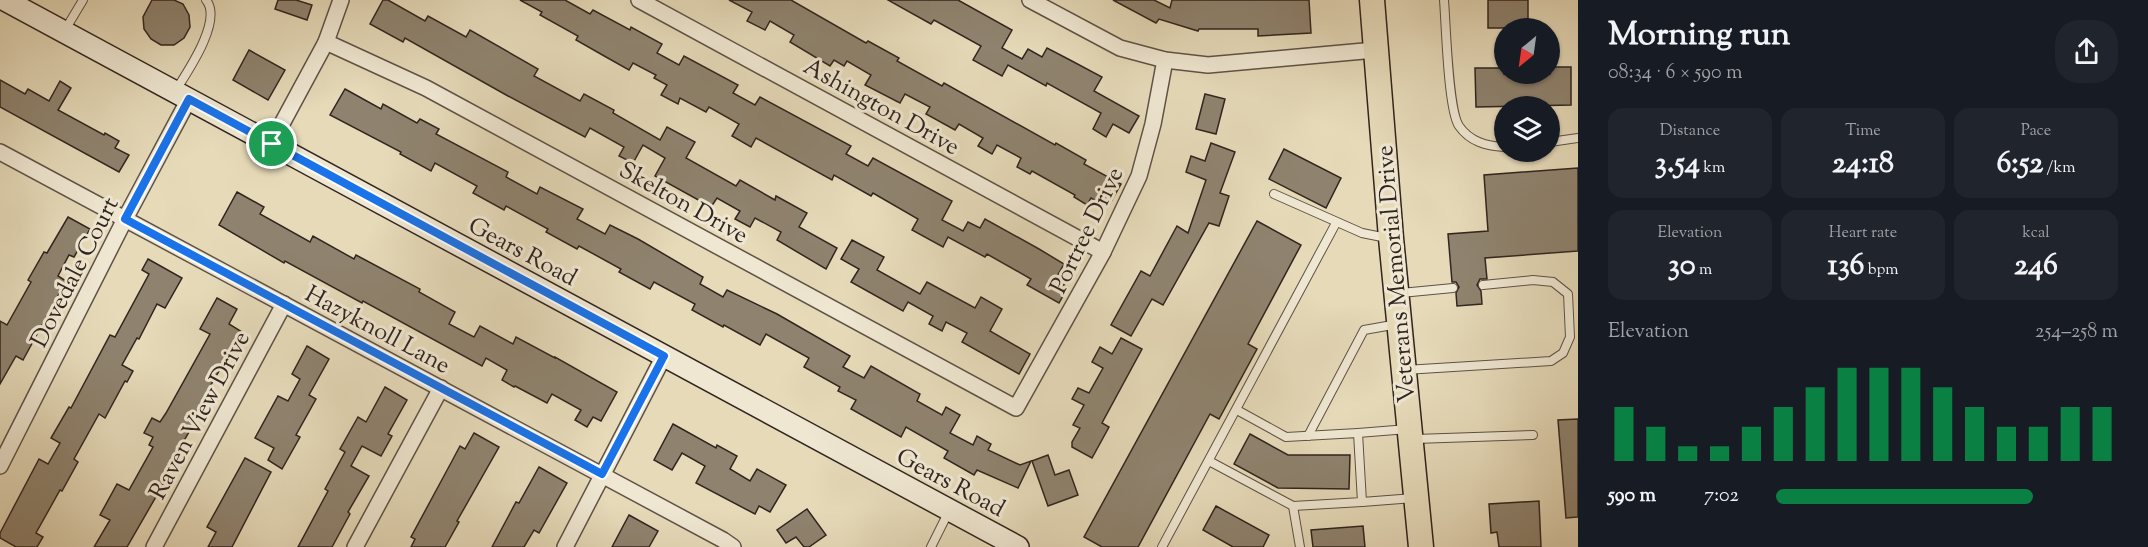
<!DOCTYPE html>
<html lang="en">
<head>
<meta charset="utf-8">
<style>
  body { margin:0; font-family:"Sorts Mill Goudy",serif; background:#20242c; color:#f1f3f6; height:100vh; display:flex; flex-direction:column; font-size:22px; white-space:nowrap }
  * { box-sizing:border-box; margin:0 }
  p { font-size:20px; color:#9ea1a6 }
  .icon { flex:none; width:33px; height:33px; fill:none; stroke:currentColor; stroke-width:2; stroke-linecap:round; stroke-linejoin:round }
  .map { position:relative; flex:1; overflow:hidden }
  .drawer { display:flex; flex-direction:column; background:#171b24; width:570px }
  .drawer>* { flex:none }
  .needle { width:39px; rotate:209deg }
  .buttons { position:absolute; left:1494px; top:18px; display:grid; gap:12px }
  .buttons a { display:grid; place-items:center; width:66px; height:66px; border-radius:50%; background:#171b24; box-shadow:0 2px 4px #0004; font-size:30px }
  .pin { position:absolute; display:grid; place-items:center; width:51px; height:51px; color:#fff; margin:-26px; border:3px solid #fff; border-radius:50%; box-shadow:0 2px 6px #0007 }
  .round { display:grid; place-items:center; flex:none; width:63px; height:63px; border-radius:24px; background:#20242c }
  .headline { display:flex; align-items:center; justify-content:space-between; height:102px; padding:0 30px }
  h1 { font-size:33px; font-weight:800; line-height:45px }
  .metrics { display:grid; grid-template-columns:repeat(3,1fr); gap:9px; height:102px; padding:6px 30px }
  .metrics div { display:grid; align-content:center; border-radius:15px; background:#20242c; text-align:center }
  .metrics b { font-size:30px; font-weight:800 }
  .metrics small { font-size:16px; font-weight:400 }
  .metrics p { font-size:16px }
  .chart { height:168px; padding:12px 30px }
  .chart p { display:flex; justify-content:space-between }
  .chart svg { width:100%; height:108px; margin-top:6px; stroke:#0b8043; stroke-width:6 }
  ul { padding:0 30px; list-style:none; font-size:20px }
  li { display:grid; grid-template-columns:96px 72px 1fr; align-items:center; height:45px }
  li i { height:15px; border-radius:8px; background:#0b8043 }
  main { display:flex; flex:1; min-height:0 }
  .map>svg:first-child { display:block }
  .building { fill:#8f836f; stroke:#31251f; stroke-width:1.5 }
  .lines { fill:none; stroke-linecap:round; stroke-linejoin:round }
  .lane-casing { stroke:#5e5246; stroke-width:10 }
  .street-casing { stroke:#5e5246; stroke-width:18 }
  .secondary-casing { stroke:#31251f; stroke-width:24 }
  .primary-casing { stroke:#31251f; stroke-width:27 }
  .lane { stroke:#efe7d2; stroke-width:8 }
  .street { stroke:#efe7d2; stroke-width:15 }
  .secondary { stroke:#efe7d2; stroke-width:21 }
  .primary { stroke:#e6dab9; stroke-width:24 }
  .route-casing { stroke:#fff; stroke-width:12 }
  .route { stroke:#1a73e8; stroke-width:8 }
  .labels { text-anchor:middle; stroke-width:6; stroke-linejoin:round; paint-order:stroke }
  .street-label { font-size:24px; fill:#31251f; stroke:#efe7d2 }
</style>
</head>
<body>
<main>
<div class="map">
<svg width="1578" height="547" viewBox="0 0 1578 547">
  <rect width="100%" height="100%" fill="#e6dab9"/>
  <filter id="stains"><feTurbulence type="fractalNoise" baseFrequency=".00333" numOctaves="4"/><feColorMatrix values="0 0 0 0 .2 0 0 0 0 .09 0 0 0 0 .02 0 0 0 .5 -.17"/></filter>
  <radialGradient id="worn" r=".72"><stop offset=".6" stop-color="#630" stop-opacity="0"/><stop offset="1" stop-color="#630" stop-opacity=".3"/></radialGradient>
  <g class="building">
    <polygon points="152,0 174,0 183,4 189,15 190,27 184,38 174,45 161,45 151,39 144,29 143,17"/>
    <polygon points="278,0 296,0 312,5 307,20 275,9"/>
    <polygon points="383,0 388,0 425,21 428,16 466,37 470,30 538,69 534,76 580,101 584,94 614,110 613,113 660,140 667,127 695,142 686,158 736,186 740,180 775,200 776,196 807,213 799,227 837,248 826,269 777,240 781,232 755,218 750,227 735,219 740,211 717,198 711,207 655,176 665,158 643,145 633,163 619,156 624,147 590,128 585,137 508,96 405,38 403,42 370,24"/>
    <polygon points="520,0 565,0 590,14 593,10 630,30 631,27 662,44 657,53 679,65 684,56 738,85 733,93 755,105 760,97 851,146 846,154 868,166 873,158 952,201 942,220 963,231 968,222 980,228 985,219 1039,249 1064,264 1055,280 1068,287 1059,303 1027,285 1031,279 987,254 985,257 948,237 943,247 912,230 918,219 873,193 871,196 834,175 832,180 756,138 751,147 732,136 739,124 709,107 706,112 680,98 678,104 661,95 667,85 654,78 656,75 633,63 629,70 606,57 576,40 578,36 540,15 542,12"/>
    <polygon points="729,0 791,0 866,43 868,41 899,58 897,61 942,86 944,83 1055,145 1056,143 1086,160 1084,164 1121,184 1108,207 1091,198 1087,205 1074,197 1075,195 1032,171 1030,174 1017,167 1021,158 997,145 992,154 978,146 983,138 959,124 955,130 926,114 930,107 905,94 900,103 865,85 871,75 847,61 844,66 834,60 830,66 790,42 794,35 770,21 765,30 747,21 752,12"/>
    <polygon points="888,0 958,0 1012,30 1002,48 1022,59 1028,49 1042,57 1047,48 1070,60 1102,77 1094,91 1139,116 1129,133 1113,124 1106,137 1093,129 1101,113 1047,83 1046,86 1008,65 1002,76 973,60 981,46 934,20 931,24"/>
    <polygon points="1113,0 1154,0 1170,8 1172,0 1309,0 1311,33 1258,36 1258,29 1199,29 1198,31 1159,19 1156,23"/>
    <rect x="1488" y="0" width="40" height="28"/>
    <polygon points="249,50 285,70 268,100 233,80"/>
    <polygon points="1550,67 1571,67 1571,105 1476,107 1475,68 1504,68 1504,74 1550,74"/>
    <polygon points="0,80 25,94 28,89 49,101 60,81 71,88 58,110 104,135 105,133 119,141 115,148 129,155 119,172 0,107"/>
    <polygon points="345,89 381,109 383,104 417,123 420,119 439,129 436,134 508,172 506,177 537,194 540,187 583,209 577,219 605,234 610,225 638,239 703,277 700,284 723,297 727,290 777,314 850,356 843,367 864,378 871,366 920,394 917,401 942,415 946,407 960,415 950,433 973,445 977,436 991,444 988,450 1020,465 1031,461 1018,488 977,470 974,475 944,458 948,451 906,427 901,437 851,409 856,400 838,391 840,387 804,367 809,358 766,334 760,345 724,325 723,327 692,310 695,304 654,282 650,289 619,272 621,269 579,246 577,249 546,232 548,229 506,206 504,210 473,193 477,186 435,163 431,171 400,154 401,152 330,115"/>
    <polygon points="1205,94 1225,99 1216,134 1196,129"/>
    <polygon points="1211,143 1235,152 1220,193 1229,196 1219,226 1209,223 1163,305 1152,299 1131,336 1111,325 1141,271 1150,276 1177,226 1188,233 1206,180 1186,172 1191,156 1205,161"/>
    <polygon points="1284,149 1341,178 1326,208 1269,179"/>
    <polygon points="1578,168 1578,251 1485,258 1487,279 1480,279 1477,285 1481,291 1482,304 1457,306 1456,293 1459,287 1456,282 1452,282 1448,234 1488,231 1484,175"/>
    <polygon points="237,192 264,207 260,214 310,242 313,236 354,259 356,255 420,289 419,292 455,312 449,324 474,337 480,326 513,344 516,337 555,358 555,357 617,392 601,421 593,417 587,427 575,420 581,410 552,394 547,403 515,386 514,387 502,380 507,370 486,358 482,366 363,301 362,303 285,261 284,263 219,225"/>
    <polygon points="68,217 90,229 74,257 69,255 58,276 66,281 23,360 16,356 0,384 0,321 7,325 31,282 28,280 44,252 47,253"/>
    <polygon points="1257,221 1301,245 1248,344 1257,349 1219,419 1210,414 1138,547 1102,547 1084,537"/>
    <polygon points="852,240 884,257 877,270 920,294 927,282 975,308 981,297 1002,309 990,331 1030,354 1019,374 962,342 967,333 946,322 942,331 929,324 933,316 908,302 903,311 851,282 859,269 841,259"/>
    <polygon points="148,259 182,278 165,308 157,304 139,339 137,338 122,365 133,371 127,382 125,381 105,418 99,414 74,459 78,462 62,491 60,490 36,533 43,537 37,547 16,547 0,538 0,533 39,459 48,464 60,443 51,438 69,407 71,408 110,335 115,337 149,274 142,270"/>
    <polygon points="217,298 237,309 229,324 242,332 209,388 213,390 169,467 172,469 127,547 94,547 110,520 100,515 117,484 129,490 153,447 149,445 153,437 144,433 152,418 160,422 166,413 210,334 200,329"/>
    <polygon points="1121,338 1142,349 1102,423 1109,427 1092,458 1072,447 1072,442 1080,428 1073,425 1084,405 1072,399 1078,388 1089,393 1103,368 1092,362 1100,347 1112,354"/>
    <polygon points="307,346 329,359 309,395 316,399 296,435 300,437 282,469 268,460 274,448 255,438 278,396 288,401 300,379 292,374"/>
    <polygon points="385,387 407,400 388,434 392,436 381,456 362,446 351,466 369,476 348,512 350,514 332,547 298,547 328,491 325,489 345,452 340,449 358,417 366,422"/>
    <polygon points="1578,419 1578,517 1566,518 1558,420"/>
    <polygon points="673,424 716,448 717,445 737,456 730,469 750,481 757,469 786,485 770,512 759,506 755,514 696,483 705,466 682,453 672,470 654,460"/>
    <polygon points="474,433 499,447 457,521 459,522 445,547 411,547 415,539 411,537 452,461 460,446 465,449"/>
    <polygon points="1250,434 1288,455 1350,455 1349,489 1278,488 1234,464"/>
    <polygon points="1048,455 1055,475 1069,470 1078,495 1048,506 1032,461"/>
    <polygon points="245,458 271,472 232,547 208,547 216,532 207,527"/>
    <polygon points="539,467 567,483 539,533 534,530 524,547 492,547 516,502 519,503"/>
    <polygon points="1539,501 1541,547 1499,547 1497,532 1491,533 1489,504"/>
    <polygon points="1216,506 1269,535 1263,547 1233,547 1203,530"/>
    <polygon points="807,509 826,535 809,547 804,547 796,537 786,543 777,530"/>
    <polygon points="629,515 658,531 649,547 612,547"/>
    <polygon points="1363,526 1365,547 1313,547 1311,530"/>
  </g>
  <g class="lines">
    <defs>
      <g id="lane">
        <path d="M 1444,0 C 1446,24 1448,110 1459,126 C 1470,142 1487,146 1504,147"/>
        <polyline points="65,30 83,0"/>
        <path d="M 176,90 C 188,71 223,20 206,0"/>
        <polyline points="1550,142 1578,138"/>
        <polyline points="1274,194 1362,233 1387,238"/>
        <polyline points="1401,293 1453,288"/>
        <polyline points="1405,370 1551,361 1563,353 1570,337 1568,294 1553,282 1533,280 1483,285"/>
        <polyline points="1237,410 1286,437 1358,433 1362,502 1293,506 1300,547"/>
        <polyline points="1358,433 1408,429"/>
        <polyline points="1308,436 1364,330 1398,324"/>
        <polyline points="1415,439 1533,435"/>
        <polyline points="1209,461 1293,506"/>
        <polyline points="1362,502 1414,498"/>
        <polyline points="931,547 949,511"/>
        <polyline points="1162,547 1336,223"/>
      </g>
      <g id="street">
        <polyline points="639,0 1103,252"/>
        <polyline points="1030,0 1120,48 1165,60 1208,65 1375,50"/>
        <polyline points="326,42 426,88 1016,408 1103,252 1139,176 1153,124 1165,60"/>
        <polyline points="271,144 326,42 341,0"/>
        <polyline points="0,152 723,540 733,547"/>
        <polyline points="0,466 125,219 189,99"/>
        <polyline points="154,547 284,304"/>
        <polyline points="355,547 441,388"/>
        <polyline points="565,547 664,356"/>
      </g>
      <polyline id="secondary" points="5,0 1018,547"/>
      <polyline id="primary" points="1372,0 1391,238 1421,547"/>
    </defs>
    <use href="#lane" class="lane-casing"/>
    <use href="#street" class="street-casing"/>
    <use href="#secondary" class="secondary-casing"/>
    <use href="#primary" class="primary-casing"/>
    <use href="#lane" class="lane"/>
    <use href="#street" class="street"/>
    <use href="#secondary" class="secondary"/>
    <use href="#primary" class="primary"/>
  </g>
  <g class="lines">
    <defs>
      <polygon id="route" points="189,99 664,356 602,474 125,219"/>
    </defs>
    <use href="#route" class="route-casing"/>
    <use href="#route" class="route"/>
  </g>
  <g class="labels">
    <g class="street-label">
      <text transform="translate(882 106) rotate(29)" y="8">Ashington Drive</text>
      <text transform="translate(684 202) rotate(29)" y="8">Skelton Drive</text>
      <text transform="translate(1086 230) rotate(-64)" y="8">Portree Drive</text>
      <text transform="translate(523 251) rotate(28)" y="8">Gears Road</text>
      <text transform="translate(74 272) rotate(-63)" y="8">Dovedale Court</text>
      <text transform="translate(1395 274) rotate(-95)" y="8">Veterans Memorial Drive</text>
      <text transform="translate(378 329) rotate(28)" y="8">Hazyknoll Lane</text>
      <text transform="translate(199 415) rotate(-62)" y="8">Raven View Drive</text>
      <text transform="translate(951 482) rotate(28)" y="8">Gears Road</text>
    </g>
  </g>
  <rect width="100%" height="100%" filter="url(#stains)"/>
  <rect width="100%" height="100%" fill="url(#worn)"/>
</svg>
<div class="buttons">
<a><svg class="needle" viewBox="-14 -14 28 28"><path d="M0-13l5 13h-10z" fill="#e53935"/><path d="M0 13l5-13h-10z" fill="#9ea1a6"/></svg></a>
<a><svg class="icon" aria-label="layers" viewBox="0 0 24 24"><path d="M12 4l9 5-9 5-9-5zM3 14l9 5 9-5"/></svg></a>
</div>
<div class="pin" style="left:272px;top:144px;background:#1e9e55"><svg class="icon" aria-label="arrive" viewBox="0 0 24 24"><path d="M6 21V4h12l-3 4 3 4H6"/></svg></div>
</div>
<section class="drawer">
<div class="headline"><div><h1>Morning run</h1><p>08:34 · 6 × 590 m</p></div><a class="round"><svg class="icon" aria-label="share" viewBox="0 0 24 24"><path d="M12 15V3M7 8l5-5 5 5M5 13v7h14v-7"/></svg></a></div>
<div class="metrics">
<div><p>Distance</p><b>3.54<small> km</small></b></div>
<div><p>Time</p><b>24:18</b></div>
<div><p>Pace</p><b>6:52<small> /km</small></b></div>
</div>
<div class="metrics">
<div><p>Elevation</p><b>30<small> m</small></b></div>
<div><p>Heart rate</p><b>136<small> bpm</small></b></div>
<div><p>kcal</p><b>246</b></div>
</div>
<div class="chart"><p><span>Elevation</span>254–258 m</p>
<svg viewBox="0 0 160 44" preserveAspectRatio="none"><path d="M5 44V22M15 44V30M25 44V38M35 44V38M45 44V30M55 44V22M65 44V14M75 44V6M85 44V6M95 44V6M105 44V14M115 44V22M125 44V30M135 44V30M145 44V22M155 44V22"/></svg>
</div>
<ul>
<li><b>590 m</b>7:02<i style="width:75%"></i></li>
</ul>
</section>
</main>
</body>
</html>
